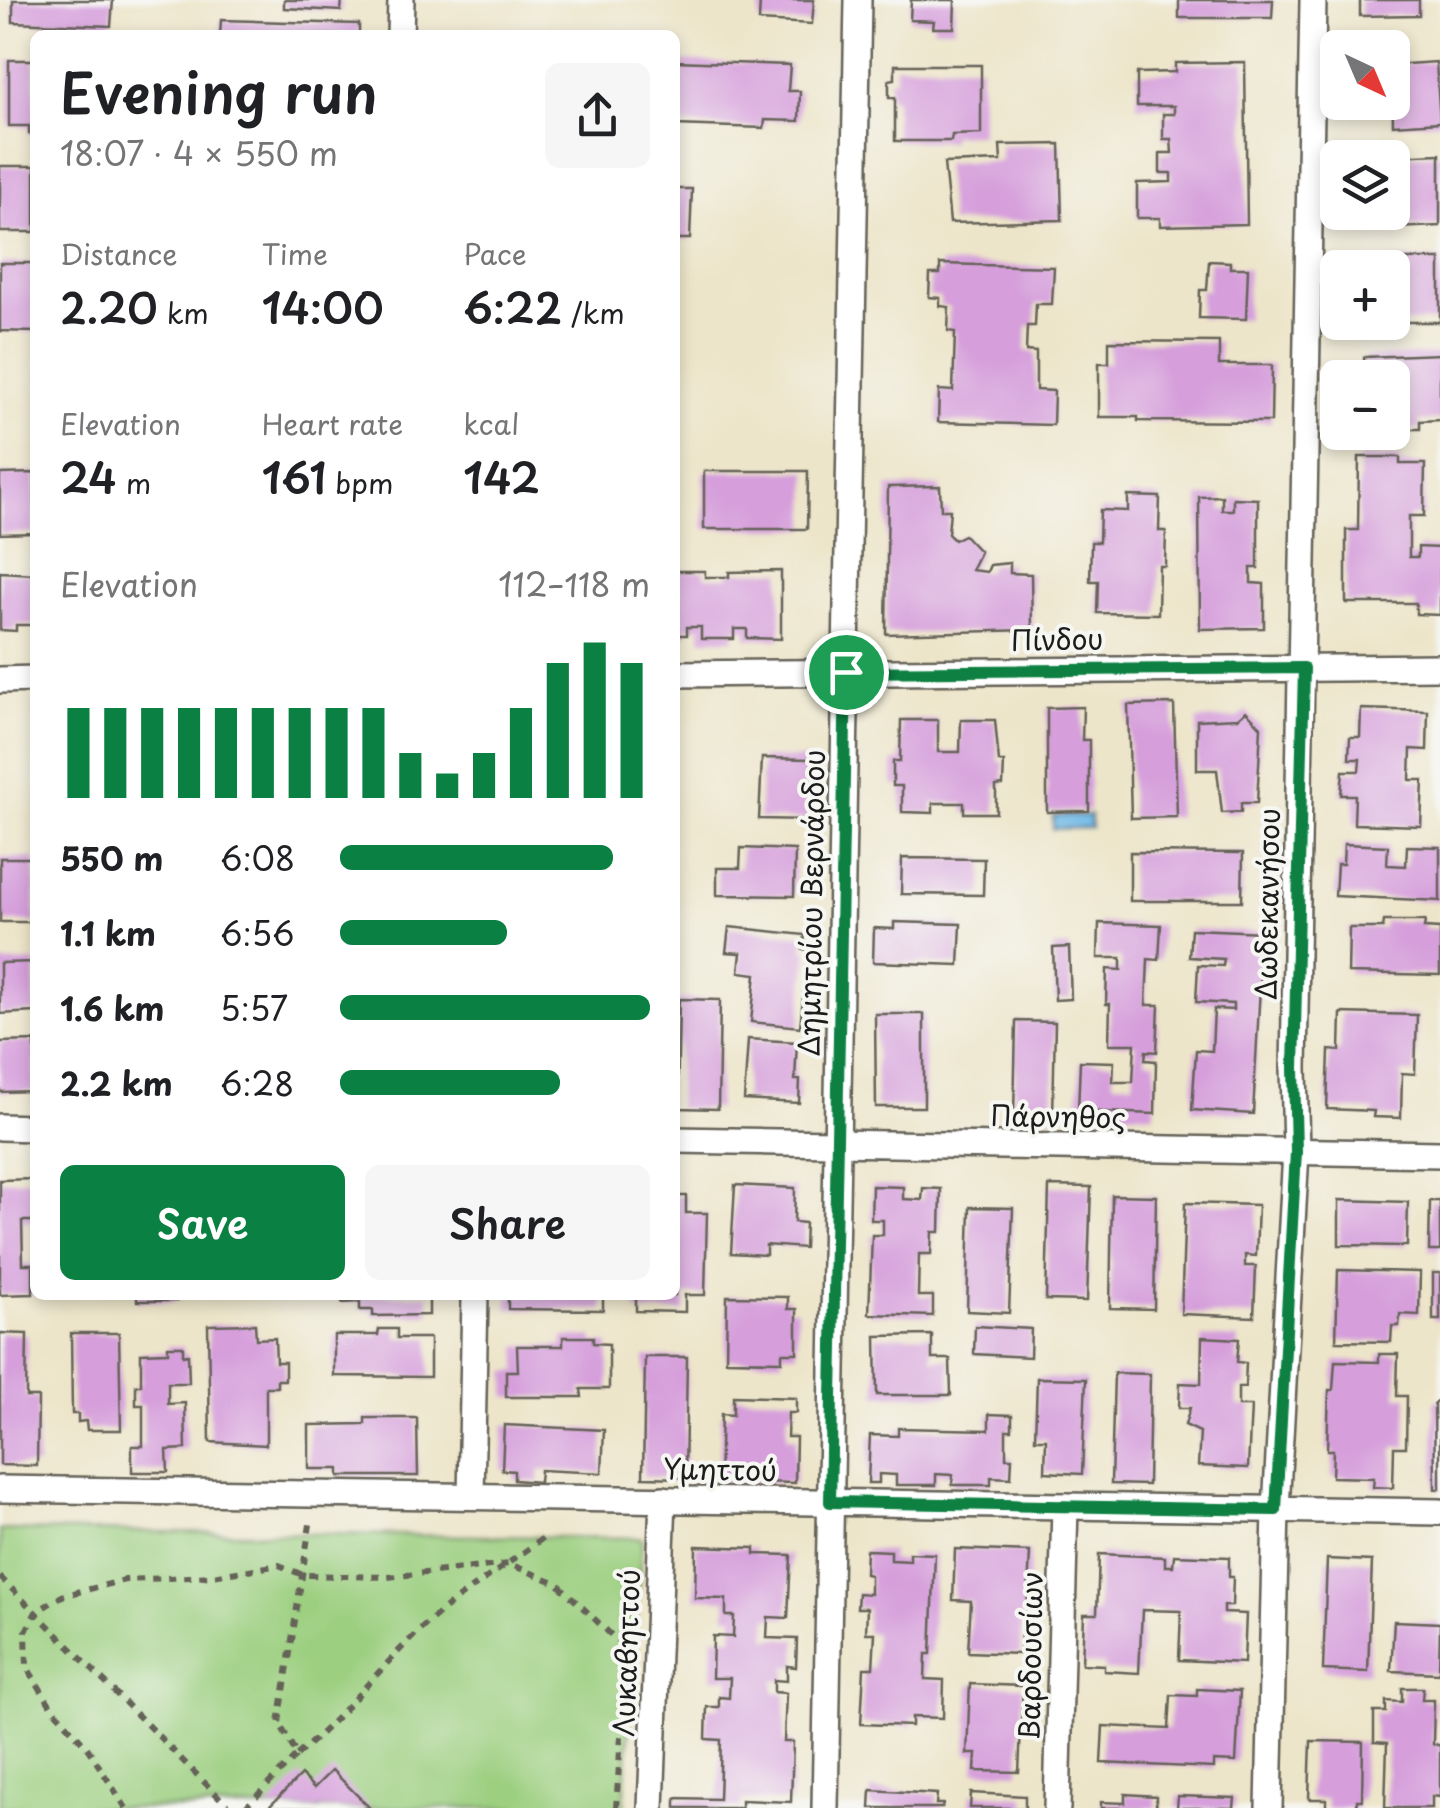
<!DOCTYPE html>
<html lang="en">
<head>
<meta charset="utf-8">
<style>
  body { margin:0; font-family:"Playpen Sans",sans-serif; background:#f6f6f6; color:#202124; height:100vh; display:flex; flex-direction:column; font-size:38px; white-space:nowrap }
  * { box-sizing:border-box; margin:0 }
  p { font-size:32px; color:#757577 }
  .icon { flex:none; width:55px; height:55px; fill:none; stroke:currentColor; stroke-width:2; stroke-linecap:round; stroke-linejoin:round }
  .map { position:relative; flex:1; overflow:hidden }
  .drawer { position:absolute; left:30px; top:30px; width:650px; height:1270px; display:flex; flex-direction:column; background:#fff; border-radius:15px; box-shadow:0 5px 15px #0003 }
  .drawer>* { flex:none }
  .needle { width:65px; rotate:136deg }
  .tools { position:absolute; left:1320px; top:30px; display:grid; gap:20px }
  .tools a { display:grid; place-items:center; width:90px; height:90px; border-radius:15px; background:#fff; box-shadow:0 5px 15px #0003; font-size:50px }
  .pin { position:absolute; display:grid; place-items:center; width:85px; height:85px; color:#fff; margin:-42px; border:5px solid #fff; border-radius:50%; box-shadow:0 2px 10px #0007 }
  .round { display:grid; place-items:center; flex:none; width:105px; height:105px; border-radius:15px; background:#f6f6f6 }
  .headline { display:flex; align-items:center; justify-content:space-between; height:170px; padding:0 30px }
  h1 { font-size:55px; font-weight:600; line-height:75px }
  .figures { display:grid; grid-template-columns:repeat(3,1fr); gap:15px; height:170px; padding:10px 30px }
  .figures div { display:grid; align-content:center }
  .figures b { font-size:42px; font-weight:600 }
  .figures small { font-size:28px; font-weight:400 }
  .figures p { font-size:28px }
  .chart { height:280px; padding:20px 30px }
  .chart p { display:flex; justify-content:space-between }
  .chart svg { width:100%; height:180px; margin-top:10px; stroke:#0b8043; stroke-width:6 }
  .button { display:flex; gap:20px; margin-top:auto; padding:20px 30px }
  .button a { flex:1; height:115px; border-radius:15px; background:#0b8043; color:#fff; font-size:40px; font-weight:600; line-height:115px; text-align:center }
  .button a+a { background:#f6f6f6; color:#202124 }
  ul { padding:0 30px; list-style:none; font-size:32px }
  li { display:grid; grid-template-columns:160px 120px 1fr; align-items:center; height:75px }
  li i { height:25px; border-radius:12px; background:#0b8043 }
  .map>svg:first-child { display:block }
  .green { fill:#9ccf80; stroke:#5c764e; stroke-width:2.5 }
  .water { fill:#6eb8e6; stroke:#456a81; stroke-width:2.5 }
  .building { fill:#d69fdb }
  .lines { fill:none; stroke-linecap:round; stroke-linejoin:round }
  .street-casing { stroke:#656259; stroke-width:30 }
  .path { stroke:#656259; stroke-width:6; stroke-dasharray:8 8; stroke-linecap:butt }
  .street { stroke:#fff; stroke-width:25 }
  .route-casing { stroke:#fff; stroke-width:20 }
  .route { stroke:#0b8043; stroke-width:12 }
  .labels { text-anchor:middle; stroke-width:8; stroke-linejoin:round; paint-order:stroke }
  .street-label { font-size:28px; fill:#1c1c1c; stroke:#f6f6f2 }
</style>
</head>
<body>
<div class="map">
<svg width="1440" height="1808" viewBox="0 0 1440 1808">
  <rect width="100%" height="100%" fill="#f6f6f2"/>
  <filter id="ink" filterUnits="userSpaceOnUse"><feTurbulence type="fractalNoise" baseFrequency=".01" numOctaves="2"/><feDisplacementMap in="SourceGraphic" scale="20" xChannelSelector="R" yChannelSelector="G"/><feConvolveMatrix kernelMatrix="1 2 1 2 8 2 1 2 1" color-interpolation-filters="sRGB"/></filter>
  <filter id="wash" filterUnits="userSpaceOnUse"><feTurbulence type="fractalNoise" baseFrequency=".0048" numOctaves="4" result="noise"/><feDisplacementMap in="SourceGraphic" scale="40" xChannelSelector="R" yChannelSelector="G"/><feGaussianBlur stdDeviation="2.25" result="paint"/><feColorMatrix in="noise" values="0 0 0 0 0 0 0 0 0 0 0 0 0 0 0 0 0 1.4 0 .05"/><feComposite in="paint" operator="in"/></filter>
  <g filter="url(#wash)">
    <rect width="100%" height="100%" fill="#ede5c9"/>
    <polygon class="green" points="0,1530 642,1538 624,1808 0,1808"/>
    <polygon class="water" points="1090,815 1091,828 1053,829 1053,816"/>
    <g id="blocks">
      <g class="building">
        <polygon points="13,0 113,0 111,26 13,22"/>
        <polygon points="284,0 342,0 341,11 284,8"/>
        <polygon points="760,0 814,0 812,24 759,21"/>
        <polygon points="911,0 955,0 954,28 933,28 934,21 910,20"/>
        <polygon points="1179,0 1273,0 1272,18 1179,18"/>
        <polygon points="1360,0 1419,0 1419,15 1360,16"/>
        <polygon points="221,20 359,24 359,35 220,35"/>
        <polygon points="9,60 35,60 35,134 29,134 29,126 9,126"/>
        <polygon points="675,61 790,65 788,91 800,91 799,121 765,120 764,128 675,125"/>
        <polygon points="1245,62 1247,224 1160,226 1160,218 1137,218 1137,183 1171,182 1171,173 1160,173 1160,153 1172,153 1171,139 1163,139 1163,114 1174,114 1174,106 1137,106 1137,73 1175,72 1175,63"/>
        <polygon points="1436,62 1440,122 1393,125 1392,65"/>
        <polygon points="895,65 981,65 981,134 952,135 951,141 895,141 895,98 889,98 889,80 895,79"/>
        <polygon points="1060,144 1062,220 950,223 944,163 1001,161 1000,145"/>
        <polygon points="1440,154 1440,226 1368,229 1368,225 1348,225 1348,212 1392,212 1392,156"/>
        <rect x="0" y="166" width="35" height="66"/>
        <polygon points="675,189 692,189 690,239 675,239"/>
        <polygon points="1389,259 1440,259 1440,322 1392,322 1392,268 1389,268"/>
        <polygon points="1209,261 1230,262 1230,268 1248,268 1246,319 1199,318 1200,290 1207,290"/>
        <polygon points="0,263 35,263 35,332 0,331"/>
        <polygon points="940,264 1054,267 1052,304 1036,304 1035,326 1027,326 1026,351 1036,352 1036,390 1054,391 1053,425 938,422 939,390 953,391 955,332 948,331 949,307 940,306 940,298 929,297 930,274 940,274"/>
        <polygon points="1109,341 1219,342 1219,365 1272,365 1271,422 1138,421 1138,417 1099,417 1099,363 1109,363"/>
        <polygon points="1440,354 1440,420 1420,421 1420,429 1392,429 1392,378 1365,378 1364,357"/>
        <polygon points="1359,457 1400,457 1400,464 1425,464 1424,516 1409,516 1409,557 1418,557 1418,547 1440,548 1440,615 1416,614 1416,603 1346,603 1346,530 1358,530"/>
        <polygon points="704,471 808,471 807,529 704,529"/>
        <polygon points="35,473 35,533 0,534 0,474"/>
        <polygon points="940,486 941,510 950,510 948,534 954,540 964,535 980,552 971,570 987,572 990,565 1010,563 1010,573 1031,574 1032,630 886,634 888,487"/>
        <polygon points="1128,496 1160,497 1159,531 1166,531 1165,566 1159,566 1158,614 1097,613 1098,581 1090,581 1091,542 1099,542 1100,510 1128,511"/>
        <polygon points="1222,496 1222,510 1233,510 1233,498 1258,499 1258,568 1251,568 1251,583 1264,584 1264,628 1200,629 1199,497"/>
        <polygon points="675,571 705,571 705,577 729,577 729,572 781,571 781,639 747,638 747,629 734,629 734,639 701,639 701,627 687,627 687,635 675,635"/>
        <polygon points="0,572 35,574 35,625 16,625 16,631 0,630"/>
        <polygon points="1174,704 1177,817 1131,818 1128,705"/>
        <polygon points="1083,707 1082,740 1089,740 1089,811 1047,812 1047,708"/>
        <polygon points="1361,709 1428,711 1427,750 1411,749 1410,780 1423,780 1421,826 1354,824 1355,795 1341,795 1343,771 1359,771 1360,759 1349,759 1350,737 1360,737"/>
        <polygon points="1246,711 1261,727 1257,803 1241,803 1241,812 1222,813 1217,770 1197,770 1197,720 1238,718"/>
        <polygon points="901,720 938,720 938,752 960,752 961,720 995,720 999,762 1004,762 1003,785 996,786 996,813 964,813 964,803 933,803 933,813 902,812 902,786 893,786 893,761 900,761"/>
        <polygon points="762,758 812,759 810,820 759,819"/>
        <polygon points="1344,844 1388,846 1387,865 1406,866 1407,846 1440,847 1440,901 1335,896 1337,864 1343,864"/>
        <polygon points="741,848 795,850 794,896 717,895 717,868 740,868"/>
        <polygon points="1130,852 1243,853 1242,901 1130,901"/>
        <rect x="0" y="858" width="35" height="64"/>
        <polygon points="902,858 984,859 983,895 901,894"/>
        <polygon points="1384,921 1425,921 1424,928 1440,929 1440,975 1348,973 1349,928 1383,928"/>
        <polygon points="894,922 961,924 959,965 873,962 874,928 894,929"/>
        <polygon points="1099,923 1161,925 1159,960 1148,959 1146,1005 1159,1005 1157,1052 1146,1051 1145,1060 1156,1061 1155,1114 1078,1111 1080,1061 1114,1062 1113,1082 1133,1082 1135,1044 1109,1044 1110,1004 1106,1004 1107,969 1121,970 1121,958 1098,958"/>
        <polygon points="729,927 805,935 803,949 808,950 800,1027 751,1022 756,974 739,972 741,953 726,952"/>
        <polygon points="1191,929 1263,932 1253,1114 1192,1110 1196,1050 1212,1051 1214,1009 1233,1010 1233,1004 1196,1002 1198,965 1223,966 1224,959 1189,957"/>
        <polygon points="1069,947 1071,999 1055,1000 1053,948"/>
        <polygon points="35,962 35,1012 0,1014 0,963"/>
        <polygon points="679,999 720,1000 718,1109 677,1108"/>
        <polygon points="1341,1013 1417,1015 1415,1074 1402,1073 1401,1118 1373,1117 1374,1111 1327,1109 1329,1050 1340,1051"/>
        <polygon points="875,1014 924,1014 924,1107 876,1107"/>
        <polygon points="1016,1021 1055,1022 1053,1117 1014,1116"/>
        <polygon points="748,1039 797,1042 795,1080 800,1080 799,1103 744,1100"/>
        <polygon points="35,1041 35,1091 0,1092 0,1042"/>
        <polygon points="35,1179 35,1221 22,1221 23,1264 33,1264 33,1294 0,1295 0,1180"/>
        <polygon points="735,1185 795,1188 794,1222 805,1223 804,1248 766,1245 766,1255 731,1253"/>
        <polygon points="872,1186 903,1187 903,1199 922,1200 923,1188 941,1189 940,1232 932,1232 931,1254 919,1254 918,1296 933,1296 933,1316 869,1314 872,1235 883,1235 883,1220 871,1220"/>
        <polygon points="1049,1186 1091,1187 1087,1301 1046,1300"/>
        <polygon points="1112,1195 1156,1196 1154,1309 1110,1308"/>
        <polygon points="675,1196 686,1196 686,1213 707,1213 705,1295 685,1295 685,1312 636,1311 636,1295 675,1295"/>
        <polygon points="1339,1200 1408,1202 1407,1246 1339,1245"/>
        <polygon points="1430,1201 1440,1201 1440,1251 1429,1251"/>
        <polygon points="1185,1203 1258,1205 1256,1256 1245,1255 1245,1266 1256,1266 1254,1317 1181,1314"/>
        <polygon points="970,1207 1013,1208 1009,1313 967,1311"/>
        <polygon points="1338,1270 1420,1272 1419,1315 1400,1314 1399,1326 1392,1326 1391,1342 1336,1341"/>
        <rect x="1433" y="1273" width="7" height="47"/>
        <rect x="137" y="1295" width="40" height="6"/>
        <polygon points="342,1295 429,1295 429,1315 373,1316 373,1310 360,1310 360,1302 342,1303"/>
        <polygon points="508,1295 603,1295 603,1310 508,1309"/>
        <polygon points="727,1296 788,1297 788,1309 797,1309 797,1353 782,1353 782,1361 726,1360"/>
        <polygon points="255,1324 256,1339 275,1338 276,1362 285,1362 285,1380 277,1380 277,1387 266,1387 266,1445 210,1442 208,1325"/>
        <polygon points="975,1326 1031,1329 1030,1357 974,1354"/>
        <polygon points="379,1329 397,1329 397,1338 430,1338 430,1377 334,1376 334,1335 378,1335"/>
        <polygon points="0,1333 27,1334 26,1397 38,1397 37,1466 0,1465"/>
        <polygon points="71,1333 119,1333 121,1430 87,1430 86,1421 78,1422 78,1414 72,1414"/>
        <polygon points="932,1335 932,1359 950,1359 951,1395 877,1395 876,1336"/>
        <polygon points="563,1337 593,1337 593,1343 609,1344 609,1389 581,1389 582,1397 506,1397 506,1371 518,1371 517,1346 563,1346"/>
        <polygon points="1202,1337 1239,1339 1237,1362 1246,1363 1245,1387 1238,1387 1238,1406 1251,1406 1248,1468 1198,1466 1200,1432 1185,1425 1190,1408 1179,1408 1180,1383 1201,1384"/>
        <polygon points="168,1346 183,1346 183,1355 188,1354 189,1383 168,1383 168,1404 185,1403 186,1449 167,1450 168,1472 132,1472 132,1446 143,1446 143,1405 136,1405 136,1385 141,1385 141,1353 168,1352"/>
        <polygon points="1379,1354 1398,1354 1397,1396 1407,1396 1406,1447 1394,1447 1393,1488 1373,1487 1374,1478 1332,1477 1333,1450 1327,1450 1329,1390 1333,1390 1335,1361 1379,1362"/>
        <polygon points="645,1357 687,1357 685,1478 643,1477"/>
        <polygon points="1114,1373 1150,1374 1148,1485 1111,1484"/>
        <polygon points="1037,1378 1086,1379 1082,1474 1045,1472 1046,1439 1035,1439"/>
        <polygon points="733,1396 796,1398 796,1413 788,1413 787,1437 796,1437 795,1483 719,1481 721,1414 733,1415"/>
        <polygon points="1440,1398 1440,1489 1435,1489 1434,1403"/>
        <polygon points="989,1414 1012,1415 1012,1430 1006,1430 1006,1458 1012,1458 1011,1478 991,1477 991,1485 952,1485 953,1475 936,1474 936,1485 896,1485 896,1475 879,1474 879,1483 868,1483 870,1435 898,1436 898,1428 989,1430"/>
        <polygon points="365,1418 417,1418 418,1476 339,1476 339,1469 309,1469 309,1425 365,1424"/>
        <polygon points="504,1425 604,1430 602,1473 540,1470 539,1482 514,1480 514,1471 502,1470"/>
        <polygon points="696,1546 755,1548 755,1554 791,1555 788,1618 768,1617 767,1638 797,1639 796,1667 787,1666 787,1681 774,1680 774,1692 786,1693 784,1742 793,1742 791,1802 741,1800 741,1808 676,1808 676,1798 719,1799 721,1740 706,1739 707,1707 719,1707 719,1697 729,1698 730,1678 712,1678 713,1636 733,1637 734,1616 726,1616 726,1599 695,1598"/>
        <polygon points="955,1549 1030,1552 1027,1612 1022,1612 1020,1654 968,1652 971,1601 953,1600"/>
        <polygon points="866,1550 891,1551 891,1560 910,1561 910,1553 935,1554 931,1654 926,1654 925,1679 944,1680 943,1718 912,1717 912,1726 861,1724 864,1668 873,1668 875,1633 866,1633 867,1608 857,1608 858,1593 870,1594 870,1575 865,1574"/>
        <polygon points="1099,1554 1165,1557 1165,1566 1173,1566 1174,1555 1229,1557 1229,1577 1233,1577 1232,1606 1224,1606 1224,1613 1246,1614 1244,1663 1179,1660 1181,1611 1142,1610 1139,1673 1104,1671 1104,1665 1082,1664 1084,1614 1097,1614"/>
        <polygon points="1327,1559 1372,1561 1368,1672 1323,1670"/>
        <polygon points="1394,1621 1440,1623 1439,1673 1391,1671"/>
        <polygon points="970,1684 1023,1686 1019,1772 975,1771 976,1754 967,1754"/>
        <polygon points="1402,1688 1423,1688 1422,1700 1434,1700 1433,1744 1440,1744 1440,1797 1432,1796 1432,1808 1385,1808 1387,1743 1374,1742 1374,1712 1386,1712 1386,1701 1402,1702"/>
        <polygon points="1197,1689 1240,1691 1236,1762 1214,1761 1214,1768 1101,1763 1103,1726 1169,1729 1171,1695 1197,1696"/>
        <polygon points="1311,1741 1363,1742 1362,1800 1357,1800 1357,1808 1326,1808 1326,1799 1309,1799"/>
        <polygon points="332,1770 370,1808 268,1808 301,1775 314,1788"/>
        <polygon points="871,1790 937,1794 936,1804 943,1804 942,1808 870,1808"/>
        <polygon points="971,1793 1025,1796 1025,1808 970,1808"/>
        <polygon points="1125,1794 1156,1796 1156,1808 1101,1808 1101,1802 1125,1803"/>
        <polygon points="1178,1796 1235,1798 1234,1808 1177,1808"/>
      </g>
    </g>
  </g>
  <g filter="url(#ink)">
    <use href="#blocks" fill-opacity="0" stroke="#656259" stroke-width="2.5"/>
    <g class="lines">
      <defs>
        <g id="street">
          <polyline points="400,35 401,0"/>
          <polyline points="675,674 1440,667"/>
          <polyline points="0,680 35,679"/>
          <polyline points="0,1127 35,1128"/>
          <polyline points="675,1140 1440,1154"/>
          <polyline points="0,1489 1440,1512"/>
          <polyline points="471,1496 475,1295"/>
          <polyline points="651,1808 663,1499"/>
          <polyline points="825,1808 858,0"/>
          <polyline points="1057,1808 1065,1506"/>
          <polyline points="1269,1808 1276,1509 1296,1152 1294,1068 1313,0"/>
        </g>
      </defs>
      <use href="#street" class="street-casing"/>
      <g class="path">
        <polyline points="0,1577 230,1808"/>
        <path d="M 297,1755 C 348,1712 387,1657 438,1614 C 471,1586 510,1564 544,1537"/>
        <polyline points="126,1808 86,1746 51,1706 27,1667 26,1631 36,1612 62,1596 125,1580 213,1576 279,1565 303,1575 388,1577 509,1564 557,1583 627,1650 626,1656"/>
        <polyline points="245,1808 297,1755 279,1723 311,1518"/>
        <polyline points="616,1808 625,1679"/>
      </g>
      <use href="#street" class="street"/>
    </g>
  </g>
  <g class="lines" filter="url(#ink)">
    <defs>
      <polygon id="route" points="1304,668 1294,1068 1296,1152 1276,1510 830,1502 846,672"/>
    </defs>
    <use href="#route" class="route-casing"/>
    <use href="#route" class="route"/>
  </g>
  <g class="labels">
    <g class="street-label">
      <text transform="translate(1057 640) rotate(-1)" y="10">Πίνδου</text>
      <text transform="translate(812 903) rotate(-89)" y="10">Δημητρίου Βερνάρδου</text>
      <text transform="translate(1268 904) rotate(-89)" y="10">Δωδεκανήσου</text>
      <text transform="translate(1058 1117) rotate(1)" y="10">Πάρνηθος</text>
      <text transform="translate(720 1470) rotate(1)" y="10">Υμηττού</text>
      <text transform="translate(627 1653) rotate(-88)" y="10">Λυκαβηττού</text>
      <text transform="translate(1031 1656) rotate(-89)" y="10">Βαρδουσίων</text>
    </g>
  </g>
</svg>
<div class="tools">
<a><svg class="needle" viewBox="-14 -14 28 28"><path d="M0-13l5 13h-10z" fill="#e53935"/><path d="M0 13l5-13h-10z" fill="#757577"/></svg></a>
<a><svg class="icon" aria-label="layers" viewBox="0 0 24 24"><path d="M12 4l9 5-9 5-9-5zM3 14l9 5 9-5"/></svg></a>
<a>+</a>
<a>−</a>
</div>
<div class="pin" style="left:846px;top:672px;background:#1e9e55"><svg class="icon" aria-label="arrive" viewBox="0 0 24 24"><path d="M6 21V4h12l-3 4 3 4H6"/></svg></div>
<section class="drawer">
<div class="headline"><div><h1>Evening run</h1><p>18:07 · 4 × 550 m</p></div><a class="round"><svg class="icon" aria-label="share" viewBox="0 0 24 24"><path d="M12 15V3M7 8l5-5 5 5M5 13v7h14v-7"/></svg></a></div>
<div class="figures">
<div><p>Distance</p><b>2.20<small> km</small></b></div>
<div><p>Time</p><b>14:00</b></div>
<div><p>Pace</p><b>6:22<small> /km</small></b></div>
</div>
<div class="figures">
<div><p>Elevation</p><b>24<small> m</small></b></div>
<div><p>Heart rate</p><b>161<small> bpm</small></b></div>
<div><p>kcal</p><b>142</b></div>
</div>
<div class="chart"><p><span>Elevation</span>112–118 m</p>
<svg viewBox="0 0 160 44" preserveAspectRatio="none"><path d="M5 44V22M15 44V22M25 44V22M35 44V22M45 44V22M55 44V22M65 44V22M75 44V22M85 44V22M95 44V33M105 44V38M115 44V33M125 44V22M135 44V11M145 44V6M155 44V11"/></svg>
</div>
<ul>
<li><b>550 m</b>6:08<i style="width:88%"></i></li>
<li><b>1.1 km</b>6:56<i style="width:54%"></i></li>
<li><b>1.6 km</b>5:57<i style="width:100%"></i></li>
<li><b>2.2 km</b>6:28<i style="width:71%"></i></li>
</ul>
<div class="button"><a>Save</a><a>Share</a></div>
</section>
</div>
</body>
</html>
